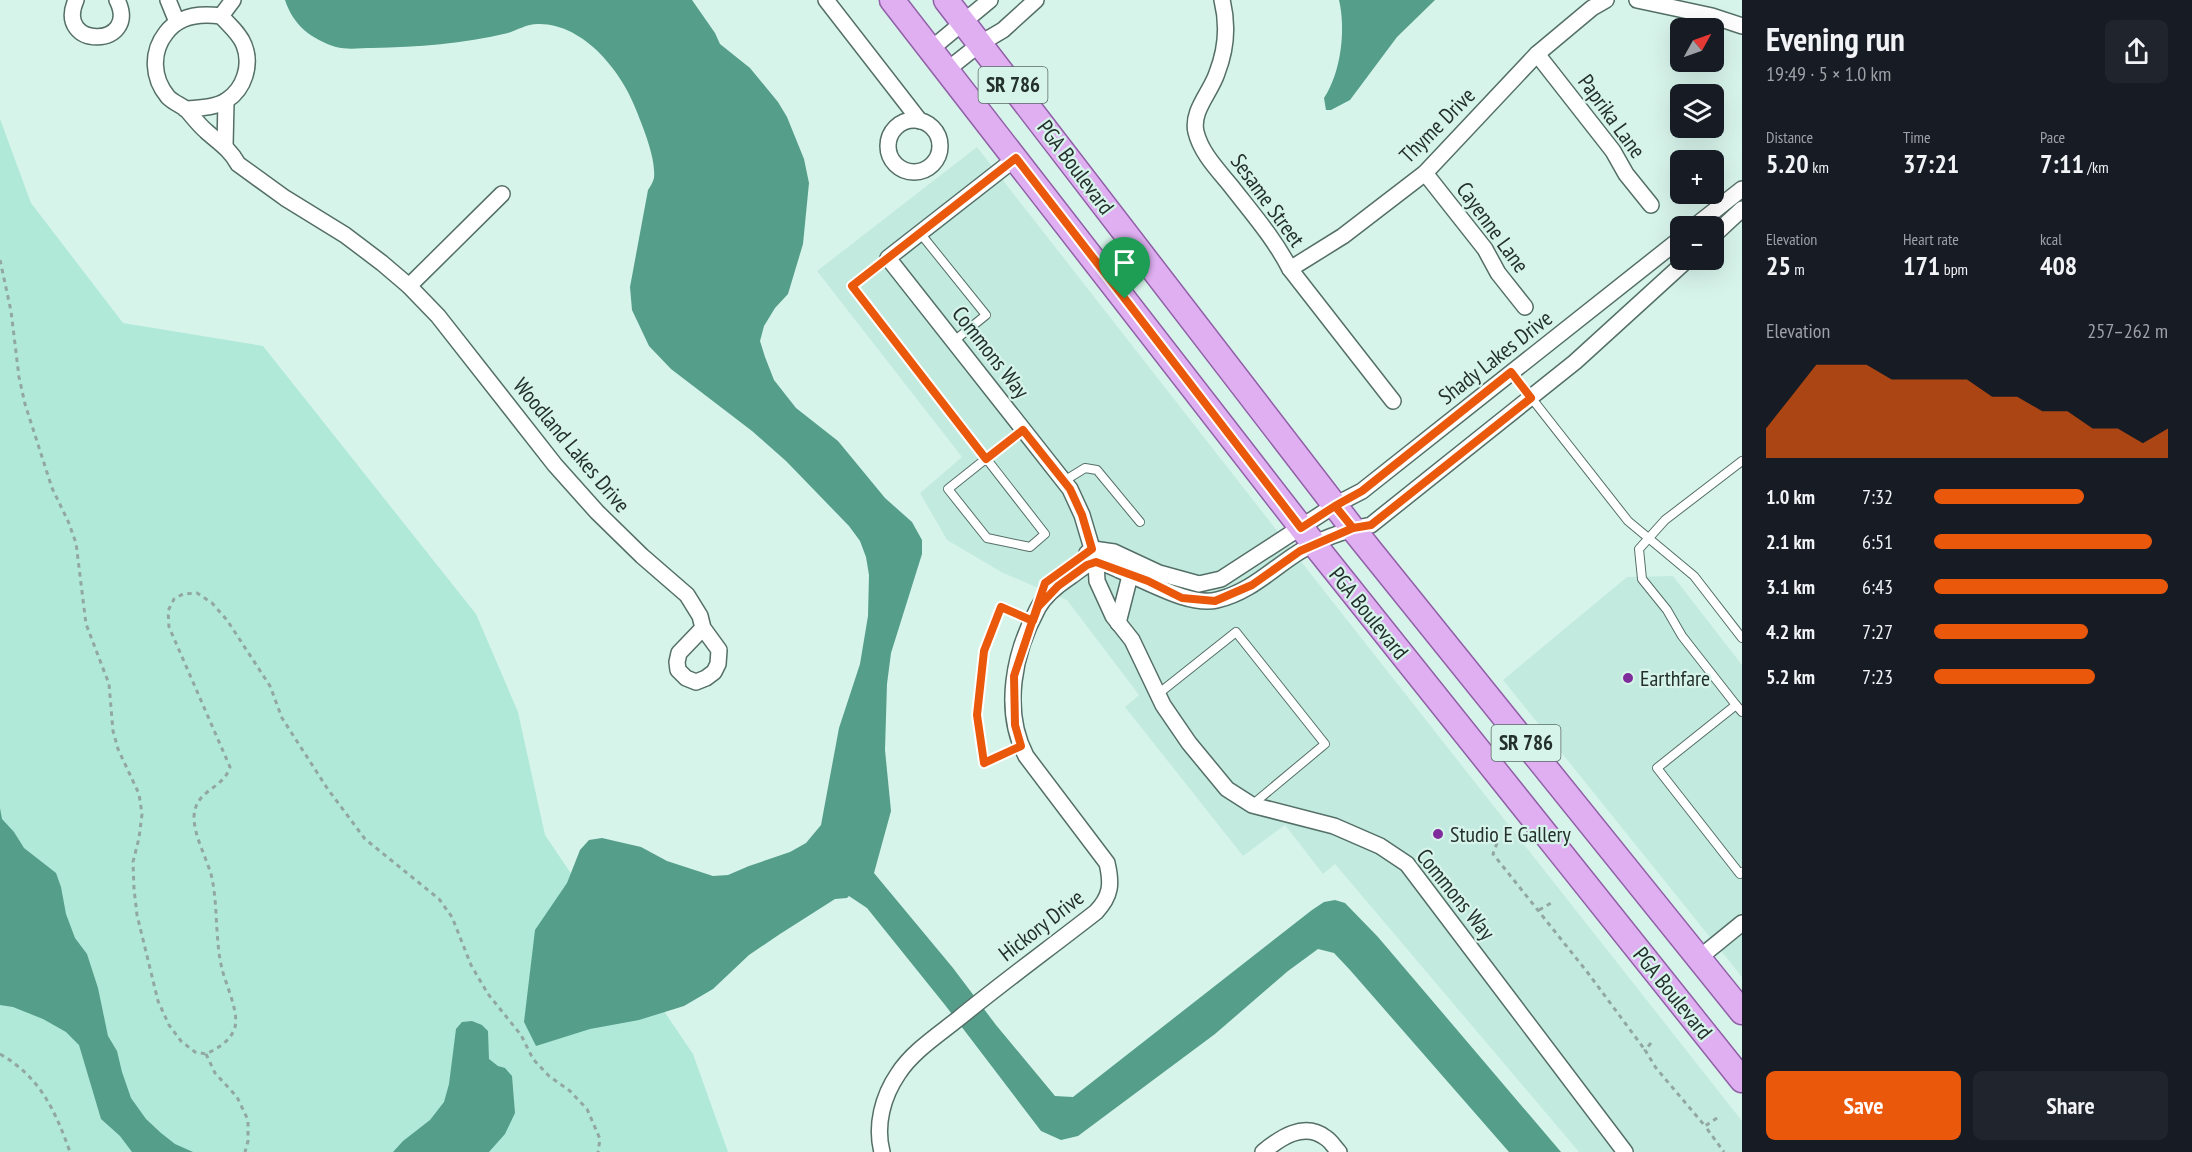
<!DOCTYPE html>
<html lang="en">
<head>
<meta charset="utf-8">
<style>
  body { margin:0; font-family:"PT Sans Narrow",sans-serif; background:#20242c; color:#f1f3f6; height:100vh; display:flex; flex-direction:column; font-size:22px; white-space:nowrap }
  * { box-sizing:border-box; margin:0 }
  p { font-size:20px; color:#9ea1a6 }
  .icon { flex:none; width:33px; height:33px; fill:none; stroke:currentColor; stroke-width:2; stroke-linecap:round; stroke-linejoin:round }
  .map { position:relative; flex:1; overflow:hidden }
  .drawer { display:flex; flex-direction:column; background:#171b24; width:450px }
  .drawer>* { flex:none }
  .needle { width:39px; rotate:50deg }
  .fabs { position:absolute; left:1670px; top:18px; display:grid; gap:12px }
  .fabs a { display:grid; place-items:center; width:54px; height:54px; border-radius:9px; background:#171b24; box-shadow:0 6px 24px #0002; font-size:30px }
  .pin { position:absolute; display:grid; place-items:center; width:51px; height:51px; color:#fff; margin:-62px -26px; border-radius:50% 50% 50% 0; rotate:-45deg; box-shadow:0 0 6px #0007 }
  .pin .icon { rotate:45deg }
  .round { display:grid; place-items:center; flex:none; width:63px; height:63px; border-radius:9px; background:#20242c }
  .summary { display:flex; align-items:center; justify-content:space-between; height:102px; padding:0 24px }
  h1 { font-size:33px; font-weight:800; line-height:45px }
  .metrics { display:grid; grid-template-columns:repeat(3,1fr); gap:9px; height:102px; padding:6px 24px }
  .metrics div { display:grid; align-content:center }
  .metrics b { font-size:26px; font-weight:800 }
  .metrics small { font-size:16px; font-weight:400 }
  .metrics p { font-size:16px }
  .chart { height:168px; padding:12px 24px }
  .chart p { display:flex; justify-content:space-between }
  .chart svg { width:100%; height:108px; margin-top:6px; fill:#ea580c; opacity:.7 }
  .button { display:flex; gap:12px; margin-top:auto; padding:12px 24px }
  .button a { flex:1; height:69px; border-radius:9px; background:#ea580c; color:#fff; font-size:24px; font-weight:800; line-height:69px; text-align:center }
  .button a+a { background:#20242c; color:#f1f3f6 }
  ul { padding:0 24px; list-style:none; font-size:20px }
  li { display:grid; grid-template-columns:96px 72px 1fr; align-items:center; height:45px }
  li i { height:15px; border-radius:8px; background:#ea580c }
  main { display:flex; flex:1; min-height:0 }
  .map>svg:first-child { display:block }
  .built { fill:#c3eade }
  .green { fill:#b0e9d8 }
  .water { fill:#559e8a }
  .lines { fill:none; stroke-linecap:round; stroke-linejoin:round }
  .lane-casing { stroke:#546f67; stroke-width:10 }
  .street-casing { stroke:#546f67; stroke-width:18 }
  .primary-casing { stroke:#9060a6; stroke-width:27 }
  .path { stroke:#91a7a0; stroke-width:3; stroke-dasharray:4.5 4.5; stroke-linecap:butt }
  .lane { stroke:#fff; stroke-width:8 }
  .street { stroke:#fff; stroke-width:15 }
  .primary { stroke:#dfaff1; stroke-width:24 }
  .route-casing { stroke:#fff; stroke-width:12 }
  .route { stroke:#ea580c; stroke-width:8 }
  .poi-dot { fill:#802d9c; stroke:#d7f4eb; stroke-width:2 }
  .labels { text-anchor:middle; stroke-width:4.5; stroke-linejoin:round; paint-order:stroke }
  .shield { fill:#d7f4eb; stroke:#5a6b65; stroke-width:1.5 }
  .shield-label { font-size:21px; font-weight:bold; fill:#24302c }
  .street-label { font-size:22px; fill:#24302c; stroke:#d7f4eb }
  .poi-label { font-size:22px; fill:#24302c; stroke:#d7f4eb; text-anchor:start }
</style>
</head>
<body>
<main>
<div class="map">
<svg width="1742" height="1152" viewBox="0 0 1742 1152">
  <rect width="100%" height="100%" fill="#d7f4eb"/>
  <g class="built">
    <polygon points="977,147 1314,578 1742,1121 1742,1152 1579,1152 1335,864 1323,874 1285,825 1243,856 1125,707 1139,695 1067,600 1003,573 947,540 920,493 962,457 817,271"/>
    <polygon points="1673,576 1742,665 1742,977 1503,680 1627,577"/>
  </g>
  <polygon class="green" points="0,119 31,203 123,323 263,346 476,614 518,712 545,835 693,1054 728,1152 0,1152"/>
  <g class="water">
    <path d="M 285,0 L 692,0 L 715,33 L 720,44 L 750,68 L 778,102 L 787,117 L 804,159 L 809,183 L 803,244 L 788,294 L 775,308 L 764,326 L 760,341 L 765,357 L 774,380 L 796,408 L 838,441 L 885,498 L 912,522 L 922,540 L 922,554 L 891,653 L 887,684 L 885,750 L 891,811 L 874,873 L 953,968 L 996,1025 L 1055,1096 L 1073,1097 L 1312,910 L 1324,902 L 1335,900 L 1345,903 L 1378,937 L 1561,1152 L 1509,1152 L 1350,970 L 1334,953 L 1318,949 L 1288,971 L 1215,1034 L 1078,1136 L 1061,1140 L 1041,1131 L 945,1005 L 867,908 L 849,896 L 847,898 L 835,899 L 780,934 L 749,955 L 713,989 L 684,1006 L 639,1020 L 590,1029 L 536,1046 L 524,1022 L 535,930 L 567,883 L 580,850 L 589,840 L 602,838 L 641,847 L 667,861 L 713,876 L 728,875 L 749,866 L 790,852 L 806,843 L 821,825 L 839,728 L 860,664 L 868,616 L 869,575 L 866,557 L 860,541 L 849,526 L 786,461 L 752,431 L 671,369 L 649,346 L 632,310 L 630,287 L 648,190 C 650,187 653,182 654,178 C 656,159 644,130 637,112 C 623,73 584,23 538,24 C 526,24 518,30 508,33 C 463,44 418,47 372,48 C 361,48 347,50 336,47 C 311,39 293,25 285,0 Z"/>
    <path d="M 1339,0 L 1435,0 L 1397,37 L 1350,100 L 1331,110 L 1326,110 L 1324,98 C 1341,72 1346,30 1339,0 Z"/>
    <polygon points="0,808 2,819 14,832 24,848 56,873 61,887 66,914 75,938 87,954 98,988 108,1036 117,1051 122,1072 131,1098 146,1119 161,1133 175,1144 193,1152 132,1152 120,1136 101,1119 79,1045 66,1032 43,1019 13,1007 0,1005"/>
    <polygon points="472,1021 482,1025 488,1031 489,1059 498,1066 505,1068 512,1076 515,1113 505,1134 489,1152 393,1152 403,1141 430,1120 444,1102 449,1084 456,1029 462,1022"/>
  </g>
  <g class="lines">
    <defs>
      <g id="lane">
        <polyline points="920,233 986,315 954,341"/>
        <polyline points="888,258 852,286 1045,534 1030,547 987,538 948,489 1022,430"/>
        <polyline points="1511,372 1628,521 1694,576 1742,638"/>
        <polyline points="1064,481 1085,468 1097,470 1140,522"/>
        <polyline points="1158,694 1236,632 1325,744 1253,804"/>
        <polyline points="1736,705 1682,636 1667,610 1642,579 1639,549 1665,520 1742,461"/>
        <polyline points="1742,712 1736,705 1657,768 1740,874 1742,872"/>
        <polyline points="1021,746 984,763 977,715 984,651 1001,607 1033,621"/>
      </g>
      <g id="street">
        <path d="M 76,0 C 54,50 141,48 117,0"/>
        <polyline points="168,0 177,22"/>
        <polyline points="826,0 920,121"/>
        <path d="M 1222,0 C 1228,24 1226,50 1217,73 C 1211,92 1191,111 1196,132 C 1201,153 1218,170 1231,186 C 1252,213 1274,238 1290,269 L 1393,401"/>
        <polyline points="1637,0 1712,16 1742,26"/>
        <polyline points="221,16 233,0"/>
        <polyline points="931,49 990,0"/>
        <polyline points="1537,54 1613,151 1626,174 1651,205"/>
        <polyline points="947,70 981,43 1003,30 1036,0"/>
        <path d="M 185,109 C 198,108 216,108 227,100 C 244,89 252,65 244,45 C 240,34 229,25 221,16 C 200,13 179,15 166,33 C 151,52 152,78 168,97 C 174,103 181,105 187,110 C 193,117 199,125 206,131 C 218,142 230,149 238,164 L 285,198 L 345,235 L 382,263 L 409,286 L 438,316 L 555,465 L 597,512 L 642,556 L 687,595 L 700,616 L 703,628 L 719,650 L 718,664 L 714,672 L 706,678 L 696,682 L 686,678 L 678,670 L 677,662 L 679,653 L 703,628"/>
        <circle cx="914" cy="146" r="26"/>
        <polyline points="225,146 226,101"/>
        <polyline points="1016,158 888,258 1070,489 1082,515 1096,562 1097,581 1113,616 1132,640 1163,705 1189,743 1227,789 1252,805 1334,826 1380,846 1407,864 1625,1152"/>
        <polyline points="1425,173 1485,249 1498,273 1525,307"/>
        <polyline points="1695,226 1742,189"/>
        <polyline points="1713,236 1742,209"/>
        <polyline points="1290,269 1343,236 1425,173 1537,54 1592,8 1606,0"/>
        <polyline points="409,286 502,194"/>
        <polyline points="1087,553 1093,549 1114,552 1159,573 1199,584 1221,579 1335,505 1362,491 1680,239"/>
        <polyline points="1118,623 1133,564"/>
        <polyline points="1699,958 1742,923"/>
        <path d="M 882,1152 C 875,1125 883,1096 898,1074 C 912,1052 938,1035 958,1019 C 1003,982 1050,948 1096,912 C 1111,896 1112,884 1107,863 L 1026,756 C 1002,710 1014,652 1038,608 C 1045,595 1058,585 1070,577 C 1078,572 1088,561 1098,562 C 1105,563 1113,567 1119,570 C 1145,580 1190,607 1217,600 C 1249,593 1272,569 1299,552 C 1320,539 1346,530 1371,525 L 1575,362 L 1687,260"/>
        <path d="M 1263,1152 C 1280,1138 1304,1121 1326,1138 C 1331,1141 1335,1148 1339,1152"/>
      </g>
      <g id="primary">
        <polyline points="892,0 1314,544 1742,1080"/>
        <polyline points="946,0 1353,529 1742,1012"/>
      </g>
    </defs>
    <use href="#lane" class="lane-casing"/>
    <use href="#street" class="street-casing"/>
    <use href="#primary" class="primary-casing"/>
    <g class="path">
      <path d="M 0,260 L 11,311 L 19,377 L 25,404 L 52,488 L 68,521 L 76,543 L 86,624 L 109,684 L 113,731 L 118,749 L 139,794 L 142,814 L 139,838 L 133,862 L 134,889 L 137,915 L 158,1001 L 169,1025 L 181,1041 L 195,1052 L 206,1054 C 218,1048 231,1041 235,1027 C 239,1012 226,985 222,969 C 215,940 218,908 212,878 C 207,858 194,837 194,817 C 195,789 223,790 230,767 L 169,627 L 168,611 L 174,599 L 183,594 L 197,593 L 212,603 L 227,620 L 270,686 L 282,718 L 327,788 L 365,839 L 439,899 L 452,917 L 471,965 L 488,994 L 521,1035 L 533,1059 L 549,1076 L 570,1091 L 587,1109 L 600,1139 L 598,1152"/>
      <polyline points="1497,843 1493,854 1588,973 1645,1050"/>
      <polyline points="1539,910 1553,902"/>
      <polyline points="1651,1043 1645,1050 1656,1068 1705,1126"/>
      <path d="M 0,1054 C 40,1077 55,1110 70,1152"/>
      <polyline points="206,1054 215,1073 237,1097 248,1120 248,1141 245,1152"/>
      <polyline points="1717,1118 1705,1126 1724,1152"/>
    </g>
    <use href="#lane" class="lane"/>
    <use href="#street" class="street"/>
    <use href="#primary" class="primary"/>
  </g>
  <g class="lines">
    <defs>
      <polyline id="route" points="1125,299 1016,158 852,286 986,459 1023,430 1070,489 1082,515 1092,549 1045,583 1014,676 1015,725 1021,746 984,763 977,715 984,651 1001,607 1033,621 1038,607 1058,586 1087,565 1096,562 1148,581 1182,598 1215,601 1252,585 1300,551 1353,528 1335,506 1362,491 1511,372 1531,398 1371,525 1353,528 1335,506 1301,528 1125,299"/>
    </defs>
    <use href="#route" class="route-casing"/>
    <use href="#route" class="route"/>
  </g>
  <g class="poi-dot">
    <circle cx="1628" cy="678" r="6"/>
    <circle cx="1438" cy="834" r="6"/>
  </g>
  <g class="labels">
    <g class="shield">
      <rect x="978.5" y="67" width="69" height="36" rx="4.5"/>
      <rect x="1491.5" y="725" width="69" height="36" rx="4.5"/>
    </g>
    <g class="shield-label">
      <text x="1013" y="92">SR 786</text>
      <text x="1526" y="750">SR 786</text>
    </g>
    <g class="street-label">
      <text transform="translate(1612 116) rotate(54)" y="8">Paprika Lane</text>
      <text transform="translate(1437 125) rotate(-45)" y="8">Thyme Drive</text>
      <text transform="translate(1076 167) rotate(53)" y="8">PGA Boulevard</text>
      <text transform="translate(1268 200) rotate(54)" y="8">Sesame Street</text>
      <text transform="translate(1493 227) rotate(54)" y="8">Cayenne Lane</text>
      <text transform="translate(991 352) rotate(52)" y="8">Commons Way</text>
      <text transform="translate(1495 357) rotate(-38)" y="8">Shady Lakes Drive</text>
      <text transform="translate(572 445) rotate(50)" y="8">Woodland Lakes Drive</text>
      <text transform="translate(1369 613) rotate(51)" y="8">PGA Boulevard</text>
      <text transform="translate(1456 894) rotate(51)" y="8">Commons Way</text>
      <text transform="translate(1041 925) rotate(-38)" y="8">Hickory Drive</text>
      <text transform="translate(1673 993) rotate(51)" y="8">PGA Boulevard</text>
    </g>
    <g class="poi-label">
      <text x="1640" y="686">Earthfare</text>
      <text x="1450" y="842">Studio E Gallery</text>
    </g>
  </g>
</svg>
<div class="fabs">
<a><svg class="needle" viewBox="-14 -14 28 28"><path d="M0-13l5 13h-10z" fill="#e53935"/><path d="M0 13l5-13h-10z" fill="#9ea1a6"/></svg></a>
<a><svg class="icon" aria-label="layers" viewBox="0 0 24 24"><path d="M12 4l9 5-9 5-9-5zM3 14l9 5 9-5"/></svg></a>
<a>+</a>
<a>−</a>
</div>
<div class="pin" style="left:1125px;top:299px;background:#1e9e55"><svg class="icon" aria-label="arrive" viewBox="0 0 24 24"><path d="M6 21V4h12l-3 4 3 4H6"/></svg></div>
</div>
<section class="drawer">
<div class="summary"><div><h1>Evening run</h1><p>19:49 · 5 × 1.0 km</p></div><a class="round"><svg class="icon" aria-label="share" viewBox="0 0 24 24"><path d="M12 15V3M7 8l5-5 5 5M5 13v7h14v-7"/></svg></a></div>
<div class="metrics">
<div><p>Distance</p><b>5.20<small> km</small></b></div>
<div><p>Time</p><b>37:21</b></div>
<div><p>Pace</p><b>7:11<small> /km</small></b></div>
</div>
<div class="metrics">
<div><p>Elevation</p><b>25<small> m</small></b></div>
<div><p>Heart rate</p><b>171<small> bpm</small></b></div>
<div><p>kcal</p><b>408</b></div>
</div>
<div class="chart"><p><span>Elevation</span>257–262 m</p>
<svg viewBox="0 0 160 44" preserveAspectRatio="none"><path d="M0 44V32L10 19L20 6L30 6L40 6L50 12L60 12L70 12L80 12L90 19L100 19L110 25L120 25L130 32L140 32L150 38L160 32V44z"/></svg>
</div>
<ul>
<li><b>1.0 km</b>7:32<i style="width:64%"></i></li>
<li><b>2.1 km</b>6:51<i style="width:93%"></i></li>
<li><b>3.1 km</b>6:43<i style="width:100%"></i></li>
<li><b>4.2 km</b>7:27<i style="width:66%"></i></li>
<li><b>5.2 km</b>7:23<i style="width:69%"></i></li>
</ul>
<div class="button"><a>Save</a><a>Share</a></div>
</section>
</main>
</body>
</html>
